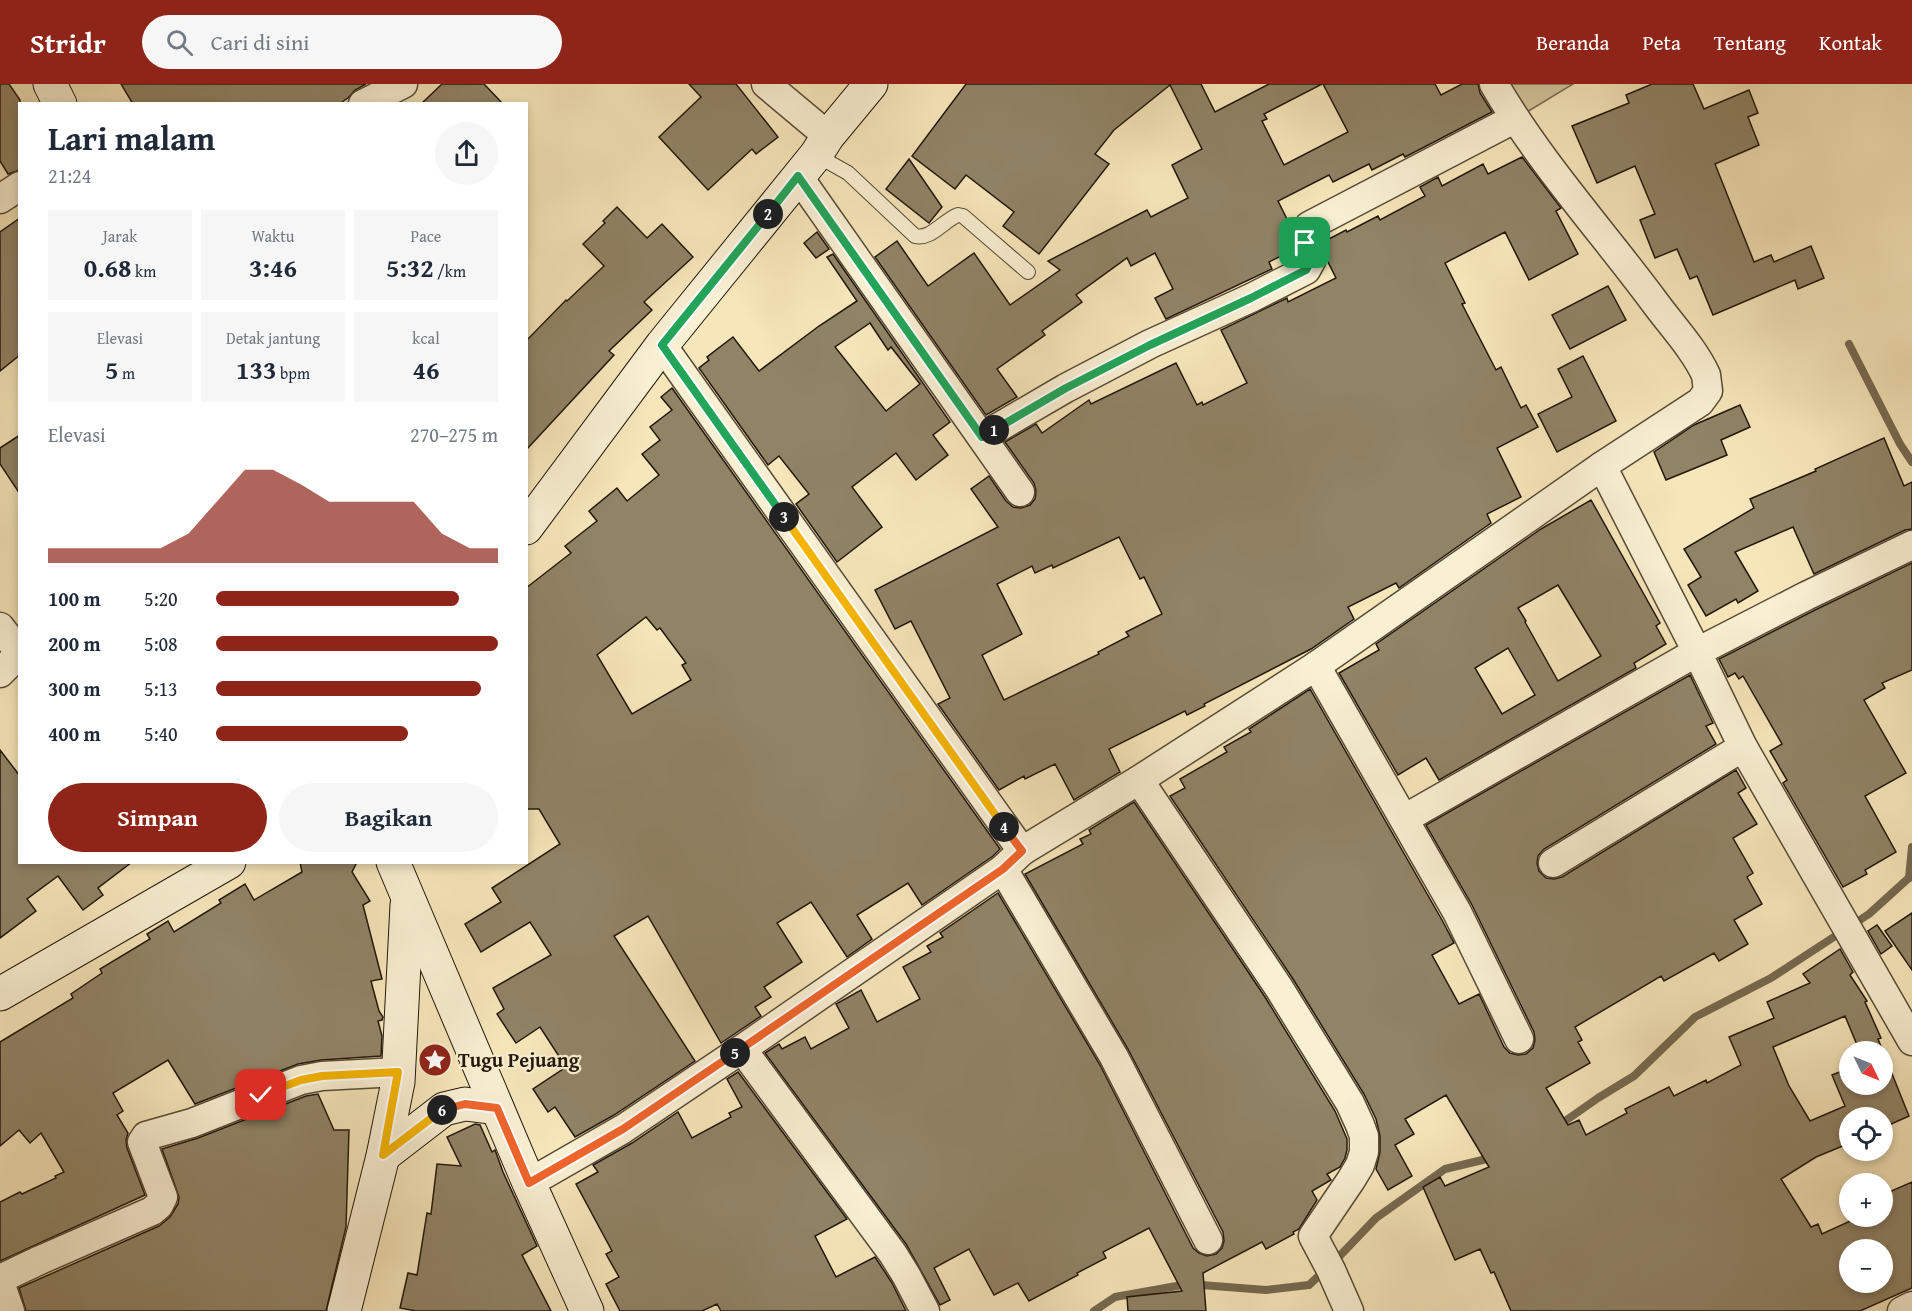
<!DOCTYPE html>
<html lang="id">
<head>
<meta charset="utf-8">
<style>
  body { margin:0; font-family:"Gentium Book Plus",serif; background:#f6f6f7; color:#1f2937; height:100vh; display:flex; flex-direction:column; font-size:22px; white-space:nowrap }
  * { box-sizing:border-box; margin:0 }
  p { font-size:20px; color:#747a83 }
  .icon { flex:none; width:33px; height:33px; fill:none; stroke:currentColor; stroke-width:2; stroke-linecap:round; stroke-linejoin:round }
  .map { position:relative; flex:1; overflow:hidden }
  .panel { position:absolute; left:18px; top:18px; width:510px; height:762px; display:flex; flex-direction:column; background:#fff; border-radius:0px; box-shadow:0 3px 9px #0003 }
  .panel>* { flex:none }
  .needle { width:39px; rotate:133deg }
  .buttons { position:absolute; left:1839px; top:957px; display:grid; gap:12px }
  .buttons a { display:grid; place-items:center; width:54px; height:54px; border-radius:50%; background:#fff; box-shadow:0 3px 9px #0003; font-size:30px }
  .pin { position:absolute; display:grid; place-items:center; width:51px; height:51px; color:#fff; margin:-26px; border-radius:12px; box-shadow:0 3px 9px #0006 }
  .km { position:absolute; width:30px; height:30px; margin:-15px; border-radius:50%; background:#222; color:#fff; font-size:16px; line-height:30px; text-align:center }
  .round { display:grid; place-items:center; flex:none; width:63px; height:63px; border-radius:32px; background:#f6f6f7 }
  .headline { display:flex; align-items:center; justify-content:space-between; height:102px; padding:0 30px }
  h1 { font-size:33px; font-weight:600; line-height:45px }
  .figures { display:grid; grid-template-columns:repeat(3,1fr); gap:9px; height:102px; padding:6px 30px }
  .figures div { display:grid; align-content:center; border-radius:0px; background:#f6f6f7; text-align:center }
  .figures b { font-size:26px; font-weight:600 }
  .figures small { font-size:16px; font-weight:400 }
  .figures p { font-size:16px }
  .chart { height:168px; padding:12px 30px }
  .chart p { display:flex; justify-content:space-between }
  .chart svg { width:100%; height:108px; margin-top:6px; fill:#8f2418; opacity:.7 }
  .primary-button { display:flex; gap:12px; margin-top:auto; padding:12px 30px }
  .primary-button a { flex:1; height:69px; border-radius:36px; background:#8f2418; color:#fff; font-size:24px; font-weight:600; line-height:69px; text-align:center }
  .primary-button a+a { background:#f6f6f7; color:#1f2937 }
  ul { padding:0 30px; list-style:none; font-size:20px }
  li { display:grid; grid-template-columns:96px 72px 1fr; align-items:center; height:45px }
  li i { height:15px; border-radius:8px; background:#8f2418 }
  header { display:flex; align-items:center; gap:36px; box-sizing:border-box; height:84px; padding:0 30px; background:#8f2418; color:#fff }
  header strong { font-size:28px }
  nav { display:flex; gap:33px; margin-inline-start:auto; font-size:21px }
  .search { width:420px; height:54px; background:#f6f6f7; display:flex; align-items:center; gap:15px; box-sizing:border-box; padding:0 21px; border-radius:33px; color:#747a83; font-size:22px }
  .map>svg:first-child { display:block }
  .garden { fill:#d2c39c; stroke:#7a6d54; stroke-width:1.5 }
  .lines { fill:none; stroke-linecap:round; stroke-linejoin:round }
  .stream { stroke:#766950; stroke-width:8 }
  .building { fill:#908366; stroke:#22170b; stroke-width:1.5; fill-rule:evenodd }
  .lane-casing { stroke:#574b37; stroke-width:16 }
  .street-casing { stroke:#574b37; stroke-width:31 }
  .secondary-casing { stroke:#22170b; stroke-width:35 }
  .lane { stroke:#f9efd2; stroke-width:14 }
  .street { stroke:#f9efd2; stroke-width:28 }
  .secondary { stroke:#f9efd2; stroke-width:33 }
  .split-1-casing { stroke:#fff; stroke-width:12 }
  .split-2-casing { stroke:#fff; stroke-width:12 }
  .split-3-casing { stroke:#fff; stroke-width:12 }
  .split-4-casing { stroke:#fff; stroke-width:12 }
  .split-5-casing { stroke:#fff; stroke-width:12 }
  .split-6-casing { stroke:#fff; stroke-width:12 }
  .split-7-casing { stroke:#fff; stroke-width:12 }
  .split-1 { stroke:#22a559; stroke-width:8 }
  .split-2 { stroke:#22a559; stroke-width:8 }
  .split-3 { stroke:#22a559; stroke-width:8 }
  .split-4 { stroke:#f5b400; stroke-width:8 }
  .split-5 { stroke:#f0652b; stroke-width:8 }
  .split-6 { stroke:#f0652b; stroke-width:8 }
  .split-7 { stroke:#f5b400; stroke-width:8 }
  .labels { text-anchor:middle; stroke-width:4.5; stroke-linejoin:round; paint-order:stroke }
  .poi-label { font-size:20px; font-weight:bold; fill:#22170b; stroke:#f9efd2; text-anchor:start }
</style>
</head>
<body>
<header>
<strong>Stridr</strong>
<div class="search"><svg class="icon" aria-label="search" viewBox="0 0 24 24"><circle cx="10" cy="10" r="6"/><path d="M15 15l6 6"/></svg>Cari di sini</div>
<nav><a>Beranda</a><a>Peta</a><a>Tentang</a><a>Kontak</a></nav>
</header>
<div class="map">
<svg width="1912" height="1227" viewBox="0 0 1912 1227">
  <rect width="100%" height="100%" fill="#f6e6ba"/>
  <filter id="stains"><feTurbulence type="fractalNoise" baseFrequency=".00333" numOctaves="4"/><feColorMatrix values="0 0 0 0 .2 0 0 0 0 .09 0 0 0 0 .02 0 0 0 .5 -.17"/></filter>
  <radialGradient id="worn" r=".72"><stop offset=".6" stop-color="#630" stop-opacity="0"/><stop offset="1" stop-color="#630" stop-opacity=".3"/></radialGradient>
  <polygon class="garden" points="1499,0 1573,0 1517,34"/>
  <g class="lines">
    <g class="stream">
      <polyline points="1849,260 1900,360 1912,378"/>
      <polyline points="1909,794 1912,763"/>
      <polyline points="1558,1042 1598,1014 1634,992 1695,933 1771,894 1869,830 1912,791"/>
      <polyline points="1333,1179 1376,1134 1445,1085 1495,1073"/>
      <polyline points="1094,1227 1115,1213 1188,1200 1266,1206 1309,1201 1324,1187"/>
    </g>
  </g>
  <g class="building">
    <polygon points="0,0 9,0 20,16 20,86 8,90 0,77"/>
    <polygon points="121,0 366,0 355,6 348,14 339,20 133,20"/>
    <polygon points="442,0 484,0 503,20 421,20"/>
    <polygon points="689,0 736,0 778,53 756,70 752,65 708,106 659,53 701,13"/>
    <polygon points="966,0 1201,0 1215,28 1269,0 1322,0 1264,30 1267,35 1262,37 1284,81 1348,48 1323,0 1435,0 1441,11 1462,0 1478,0 1480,9 1492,28 1405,73 1403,70 1372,86 1369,80 1333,98 1329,91 1278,117 1291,143 1289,156 1291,167 1269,178 1272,185 1166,235 1155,214 1173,205 1155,169 1131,182 1127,174 1076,211 1082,218 1042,247 1045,251 997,285 1017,313 986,331 875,173 897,157 928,202 974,169 1010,221 1060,186 1048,177 1147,126 1151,133 1188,114 1172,81 1202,65 1170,1 1114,46 1095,70 1109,80 1039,170 1003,142 1014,128 966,91 955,105 912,72"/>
    <polygon points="1652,0 1693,0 1704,25 1749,6 1758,29 1748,33 1759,61 1715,80 1754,178 1771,171 1774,178 1811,162 1824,194 1798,205 1795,196 1713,231 1697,192 1690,195 1677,165 1655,174 1640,136 1655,130 1635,82 1597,99 1572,42 1629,19 1626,11"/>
    <path d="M 1522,73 L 1561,124 L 1556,127 L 1578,170 L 1529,196 L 1505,148 L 1445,179 L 1465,219 L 1462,220 L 1496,286 L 1501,283 L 1521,324 L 1526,321 L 1538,343 L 1497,364 L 1521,413 L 1487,430 L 1491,439 L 1399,504 L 1396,499 L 1348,523 L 1354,535 L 1311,565 L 1204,620 L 1205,622 L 1187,631 L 1185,627 L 1109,665 L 1120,688 L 1074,716 L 1055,680 L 1025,695 L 1024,692 L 999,706 L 938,620 L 950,614 L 911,537 L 895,545 L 875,506 L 998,443 L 971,405 L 989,392 L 1006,417 L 1013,423 L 1021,424 L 1030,421 L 1035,415 L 1036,407 L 1034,399 L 1005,358 L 1036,340 L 1042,349 L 1089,316 L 1091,320 L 1176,279 L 1197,321 L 1202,318 L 1203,321 L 1247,299 L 1221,246 L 1287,214 L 1288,218 L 1336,194 L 1328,178 L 1327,169 L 1323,158 L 1346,146 L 1347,148 L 1378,132 L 1380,136 L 1425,112 L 1420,103 L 1438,93 L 1442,102 L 1483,80 L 1488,90 ZM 1119,453 L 1140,495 L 1144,493 L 1162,530 L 1126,548 L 1129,552 L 1098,568 L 1099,570 L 1004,616 L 982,571 L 1022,550 L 997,500 L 1032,482 L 1035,489 L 1052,481 L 1053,484 Z"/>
    <polygon points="909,75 942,123 929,139 886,105"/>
    <polygon points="617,123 647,154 662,140 693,173 644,218 652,226 609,267 614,271 526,366 526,257 566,216 567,217 604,182 583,160 605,139 603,137"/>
    <polygon points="20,134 20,271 0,287 0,148"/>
    <polygon points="817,148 829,165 816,174 804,159"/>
    <path d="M 833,170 L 950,338 L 933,351 L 948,371 L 916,396 L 896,369 L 852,403 L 882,443 L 837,478 L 796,420 L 809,410 L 779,372 L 768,381 L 699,284 L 709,276 L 707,273 L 733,253 L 759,287 L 819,242 L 857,217 L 827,173 ZM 870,239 L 888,266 L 891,263 L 920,300 L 886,327 L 835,263 Z"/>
    <polygon points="1608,202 1626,236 1570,265 1552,231"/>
    <polygon points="1583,272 1616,337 1557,368 1538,330 1572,313 1558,285"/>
    <path d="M 672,304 L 1000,765 L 993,772 L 922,821 L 908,799 L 857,831 L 872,855 L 847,873 L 811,818 L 777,839 L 802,878 L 764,903 L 771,913 L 755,923 L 761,932 L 721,959 L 648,832 L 614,852 L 695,977 L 614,1031 L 575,1053 L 555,1023 L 548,1028 L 533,1005 L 566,983 L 540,943 L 516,959 L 497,930 L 504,925 L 493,904 L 551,871 L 530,838 L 481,868 L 465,840 L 501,818 L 492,804 L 560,760 L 539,725 L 526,725 L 526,504 L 571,469 L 565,462 L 597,437 L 589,427 L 617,404 L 627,417 L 659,391 L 642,370 L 660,356 L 650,343 L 672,326 L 661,313 ZM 646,533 L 657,546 L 660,544 L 686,579 L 682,581 L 691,596 L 632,630 L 597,571 Z"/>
    <polygon points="1740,321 1750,343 1721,356 1727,371 1666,396 1654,368 1694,341"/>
    <polygon points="20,351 20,410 0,380 0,364"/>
    <polygon points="1884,354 1904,402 1912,398 1912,445 1905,446 1814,490 1793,443 1735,468 1758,507 1738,519 1736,515 1706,532 1688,501 1701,493 1684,465 1754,424 1750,415 1816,387 1815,385"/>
    <path d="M 1591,416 L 1660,539 L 1656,542 L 1666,560 L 1634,579 L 1636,584 L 1439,696 L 1426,674 L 1398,691 L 1339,589 L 1379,566 L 1376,560 L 1541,445 ZM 1558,501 L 1601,572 L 1558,597 L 1525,538 L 1526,537 L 1518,524 ZM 1508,564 L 1535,611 L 1502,630 L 1475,584 Z"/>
    <polygon points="1912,479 1912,586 1882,599 1885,604 1864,616 1906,689 1865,712 1896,768 1865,786 1867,790 1843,803 1783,699 1787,696 1770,667 1782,660 1743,592 1739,595 1735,589 1728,593 1719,575 1813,527"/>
    <path d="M 1690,591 L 1713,639 L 1706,642 L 1716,660 L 1544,765 L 1538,772 L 1537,779 L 1539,787 L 1546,794 L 1554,795 L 1562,793 L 1736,686 L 1746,704 L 1738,709 L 1757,740 L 1733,754 L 1753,789 L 1747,793 L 1762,820 L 1734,836 L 1748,860 L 1719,877 L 1714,869 L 1664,897 L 1661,892 L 1575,943 L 1582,956 L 1578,958 L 1590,979 L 1546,1004 L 1568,1041 L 1579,1036 L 1586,1051 L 1627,1029 L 1625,1025 L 1669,1003 L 1674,1012 L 1706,996 L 1707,999 L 1741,981 L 1729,953 L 1774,934 L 1767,918 L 1810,899 L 1803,890 L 1840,865 L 1853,888 L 1850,891 L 1867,917 L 1865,918 L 1881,954 L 1878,955 L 1909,1032 L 1882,1044 L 1882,1034 L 1850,1034 L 1850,1059 L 1816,1073 L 1781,1095 L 1811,1143 L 1818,1140 L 1822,1150 L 1861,1132 L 1882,1132 L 1882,1123 L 1891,1119 L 1887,1109 L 1912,1098 L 1912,1204 L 1860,1227 L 1511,1227 L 1494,1188 L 1491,1189 L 1480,1165 L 1455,1176 L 1423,1103 L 1440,1093 L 1445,1102 L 1489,1083 L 1446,1011 L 1405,1035 L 1414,1050 L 1395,1061 L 1412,1092 L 1388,1106 L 1376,1085 L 1380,1068 L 1380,1052 L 1376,1035 L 1364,1010 L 1293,895 L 1170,712 L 1185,704 L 1180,695 L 1227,668 L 1224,663 L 1251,648 L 1249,645 L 1310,605 L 1442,836 L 1454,859 L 1432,871 L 1459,920 L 1479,910 L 1504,963 L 1510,969 L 1518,971 L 1526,970 L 1533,964 L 1535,956 L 1534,948 L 1472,821 L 1426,741 ZM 1845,932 L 1860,968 L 1882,968 L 1882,1000 L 1850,1000 L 1850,984 L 1832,991 L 1845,1022 L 1810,1037 L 1789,1002 L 1773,963 ZM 1850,1166 L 1882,1166 L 1882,1198 L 1850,1198 Z"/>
    <polygon points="0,666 20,692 20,778 132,778 98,804 103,811 83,826 58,792 27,815 36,827 0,854"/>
    <polygon points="1134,718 1265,913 1335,1027 1347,1055 1347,1066 1345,1074 1340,1083 1327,1090 1331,1096 1312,1107 1317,1116 1299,1145 1293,1148 1294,1150 1266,1165 1262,1158 1203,1189 1206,1227 1128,1227 1127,1213 1182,1207 1149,1144 1103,1168 1106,1174 1077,1189 1078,1191 1029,1217 1018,1199 994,1211 969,1165 934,1184 950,1216 940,1221 906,1160 765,969 779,960 782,965 805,953 811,965 849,944 836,920 861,906 877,938 920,915 903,883 931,868 927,862 943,853 940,849 998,809 1100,981 1193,1164 1199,1169 1207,1172 1216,1170 1222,1164 1224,1157 1223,1148 1128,965 1025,790 1083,760 1080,755 1091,750 1089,746"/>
    <polygon points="300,778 357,778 352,788 370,817 363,821 382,895 371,897 379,927 383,933 382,936 378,937 382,952 381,972 321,976 298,980 195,1020 168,976 113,1009 123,1027 117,1031 128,1049 126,1056 127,1064 145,1111 0,1177 0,1118 20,1108 22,1110 56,1094 55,1092 64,1088 41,1049 30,1059 19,1046 0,1062 0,958 73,914 71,910 102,889 100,885 150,855 147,850 168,837 174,848 221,819 219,816 245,800 254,816 302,788"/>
    <polygon points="1912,829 1912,886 1885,847"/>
    <polygon points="1877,841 1892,862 1881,870 1868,847"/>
    <polygon points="738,988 847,1135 815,1152 836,1193 875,1173 892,1199 906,1227 721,1227 717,1220 702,1227 620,1227 606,1200 619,1193 606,1170 612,1167 576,1100 598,1088 593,1081 632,1059 678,1028 692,1054 731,1033 729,1029 742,1023 727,995"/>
    <polygon points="318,1010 334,1046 349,1046 346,1143 326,1227 26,1227 19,1204 159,1142 170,1133 178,1120 179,1113 162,1065 198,1054 306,1012"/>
    <polygon points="475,1040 480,1041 492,1068 495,1066 503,1088 537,1162 522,1171 551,1227 416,1227 400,1224 408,1189 417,1191 427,1129 431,1130 437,1080 461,1082 447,1053"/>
  </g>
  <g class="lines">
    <defs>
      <path id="lane" d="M 816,71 L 848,89 L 915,152 C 931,156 944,136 958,131 L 963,132 L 1028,188"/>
      <g id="street">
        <polyline points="766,0 828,52"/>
        <path d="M 1494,0 C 1540,79 1602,147 1656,220 C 1673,243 1694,265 1706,291 L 1708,307 L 1700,318 L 1602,382"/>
        <polyline points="363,20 403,0"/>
        <polyline points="798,92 1020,408"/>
        <polyline points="0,115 20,102"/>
        <polyline points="662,261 1022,767"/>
        <path d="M 982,353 L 1066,304 L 1150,260 L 1251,214 L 1306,186 L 1312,175 C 1306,162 1302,154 1309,142 L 1514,35"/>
        <polyline points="0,543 20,569"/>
        <polyline points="1316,582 1457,828 1519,955"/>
        <polyline points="0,589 20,569"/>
        <polyline points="1139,696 1279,904 1350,1019 1360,1041 1364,1052 1364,1068 1360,1081 1351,1096 1313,1152 1331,1186 1349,1227"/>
        <polyline points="1404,735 1697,568 1806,512 1912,461"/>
        <polyline points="1553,779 1743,663"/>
        <polyline points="1003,785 1114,973 1208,1156"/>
        <polyline points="742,965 893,1170 906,1191 925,1227"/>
        <polyline points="529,1099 623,1045 742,965 1003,785 1022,767 1139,696 1316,582 1602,382 1697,568 1743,663 1912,957"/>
        <polyline points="10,1227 1,1201 4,1193 40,1176 152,1127 159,1121 163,1113 142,1058 146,1052 192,1039 301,996 322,992 398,988"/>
        <polyline points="1902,1227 1912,1222"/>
      </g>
      <g id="secondary">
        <polyline points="50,0 60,20"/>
        <polyline points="526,444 662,261 816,71 828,52 871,0"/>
        <polyline points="393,778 529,1099 587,1227"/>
        <polyline points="0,910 229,778"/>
        <polyline points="383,1072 444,1025 465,1020 497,1024"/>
        <polyline points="344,1227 383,1072 398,998 407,821"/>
      </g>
    </defs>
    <use href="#lane" class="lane-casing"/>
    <use href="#street" class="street-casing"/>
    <use href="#secondary" class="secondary-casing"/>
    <use href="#lane" class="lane"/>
    <use href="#street" class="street"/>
    <use href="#secondary" class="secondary"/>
  </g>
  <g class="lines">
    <defs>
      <polyline id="split-1" points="994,346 1066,304 1150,261 1251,214 1306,186 1312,175 1305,159"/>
      <polyline id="split-2" points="768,130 798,92 982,353 994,346"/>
      <polyline id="split-3" points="768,130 662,261 784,433"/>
      <polyline id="split-4" points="784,433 1004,743"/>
      <polyline id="split-5" points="735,969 1003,785 1022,767 1004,743"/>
      <polyline id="split-6" points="442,1026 465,1020 497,1024 529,1099 623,1045 735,969"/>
      <polyline id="split-7" points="261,1011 301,996 322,992 398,988 383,1071 442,1026"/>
    </defs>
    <use href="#split-1" class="split-1-casing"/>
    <use href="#split-2" class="split-2-casing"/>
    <use href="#split-3" class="split-3-casing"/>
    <use href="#split-4" class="split-4-casing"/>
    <use href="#split-5" class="split-5-casing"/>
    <use href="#split-6" class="split-6-casing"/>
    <use href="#split-7" class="split-7-casing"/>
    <use href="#split-1" class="split-1"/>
    <use href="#split-2" class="split-2"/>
    <use href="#split-3" class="split-3"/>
    <use href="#split-4" class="split-4"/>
    <use href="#split-5" class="split-5"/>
    <use href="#split-6" class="split-6"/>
    <use href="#split-7" class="split-7"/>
  </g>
  <defs>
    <symbol id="sight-disc" viewBox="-11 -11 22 22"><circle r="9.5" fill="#8f2418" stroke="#f9efd2"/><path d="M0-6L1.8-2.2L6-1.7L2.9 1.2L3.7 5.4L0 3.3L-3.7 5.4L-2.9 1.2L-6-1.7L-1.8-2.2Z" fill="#fff"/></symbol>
  </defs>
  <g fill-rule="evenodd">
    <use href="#sight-disc" x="416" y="957" width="38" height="38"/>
  </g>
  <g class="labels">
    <g class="poi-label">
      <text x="458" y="983">Tugu Pejuang</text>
    </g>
  </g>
  <rect width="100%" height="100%" filter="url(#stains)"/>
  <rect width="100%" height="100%" fill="url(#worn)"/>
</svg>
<div class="buttons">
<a><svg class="needle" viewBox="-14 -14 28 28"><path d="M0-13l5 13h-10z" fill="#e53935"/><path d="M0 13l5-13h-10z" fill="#747a83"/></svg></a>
<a><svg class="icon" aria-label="locate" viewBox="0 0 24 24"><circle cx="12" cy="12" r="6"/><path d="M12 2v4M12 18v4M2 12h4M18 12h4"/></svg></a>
<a>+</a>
<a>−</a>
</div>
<div class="pin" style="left:1305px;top:159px;background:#1e9e55"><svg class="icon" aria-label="arrive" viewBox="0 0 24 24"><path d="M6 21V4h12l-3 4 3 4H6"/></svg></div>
<div class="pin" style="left:261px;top:1011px;background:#d93025"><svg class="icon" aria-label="check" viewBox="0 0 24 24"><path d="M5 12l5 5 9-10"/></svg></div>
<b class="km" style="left:994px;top:346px">1</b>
<b class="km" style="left:768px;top:130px">2</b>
<b class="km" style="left:784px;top:433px">3</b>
<b class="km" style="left:1004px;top:743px">4</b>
<b class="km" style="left:735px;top:969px">5</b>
<b class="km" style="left:442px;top:1026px">6</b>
<section class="panel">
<div class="headline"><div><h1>Lari malam</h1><p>21:24</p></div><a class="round"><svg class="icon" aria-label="share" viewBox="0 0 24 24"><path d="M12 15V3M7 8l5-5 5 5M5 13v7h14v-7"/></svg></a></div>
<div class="figures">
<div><p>Jarak</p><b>0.68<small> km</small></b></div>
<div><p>Waktu</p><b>3:46</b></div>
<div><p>Pace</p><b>5:32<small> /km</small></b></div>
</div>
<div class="figures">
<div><p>Elevasi</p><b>5<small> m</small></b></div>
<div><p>Detak jantung</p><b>133<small> bpm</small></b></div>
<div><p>kcal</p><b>46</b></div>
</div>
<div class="chart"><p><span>Elevasi</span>270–275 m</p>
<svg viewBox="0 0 160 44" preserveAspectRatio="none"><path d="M0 44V38L10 38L20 38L30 38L40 38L50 32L60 19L70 6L80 6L90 12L100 19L110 19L120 19L130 19L140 32L150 38L160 38V44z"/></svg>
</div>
<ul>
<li><b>100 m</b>5:20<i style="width:86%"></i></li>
<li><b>200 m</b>5:08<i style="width:100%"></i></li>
<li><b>300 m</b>5:13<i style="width:94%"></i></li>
<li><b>400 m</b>5:40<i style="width:68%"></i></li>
</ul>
<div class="primary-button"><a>Simpan</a><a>Bagikan</a></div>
</section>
</div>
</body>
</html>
